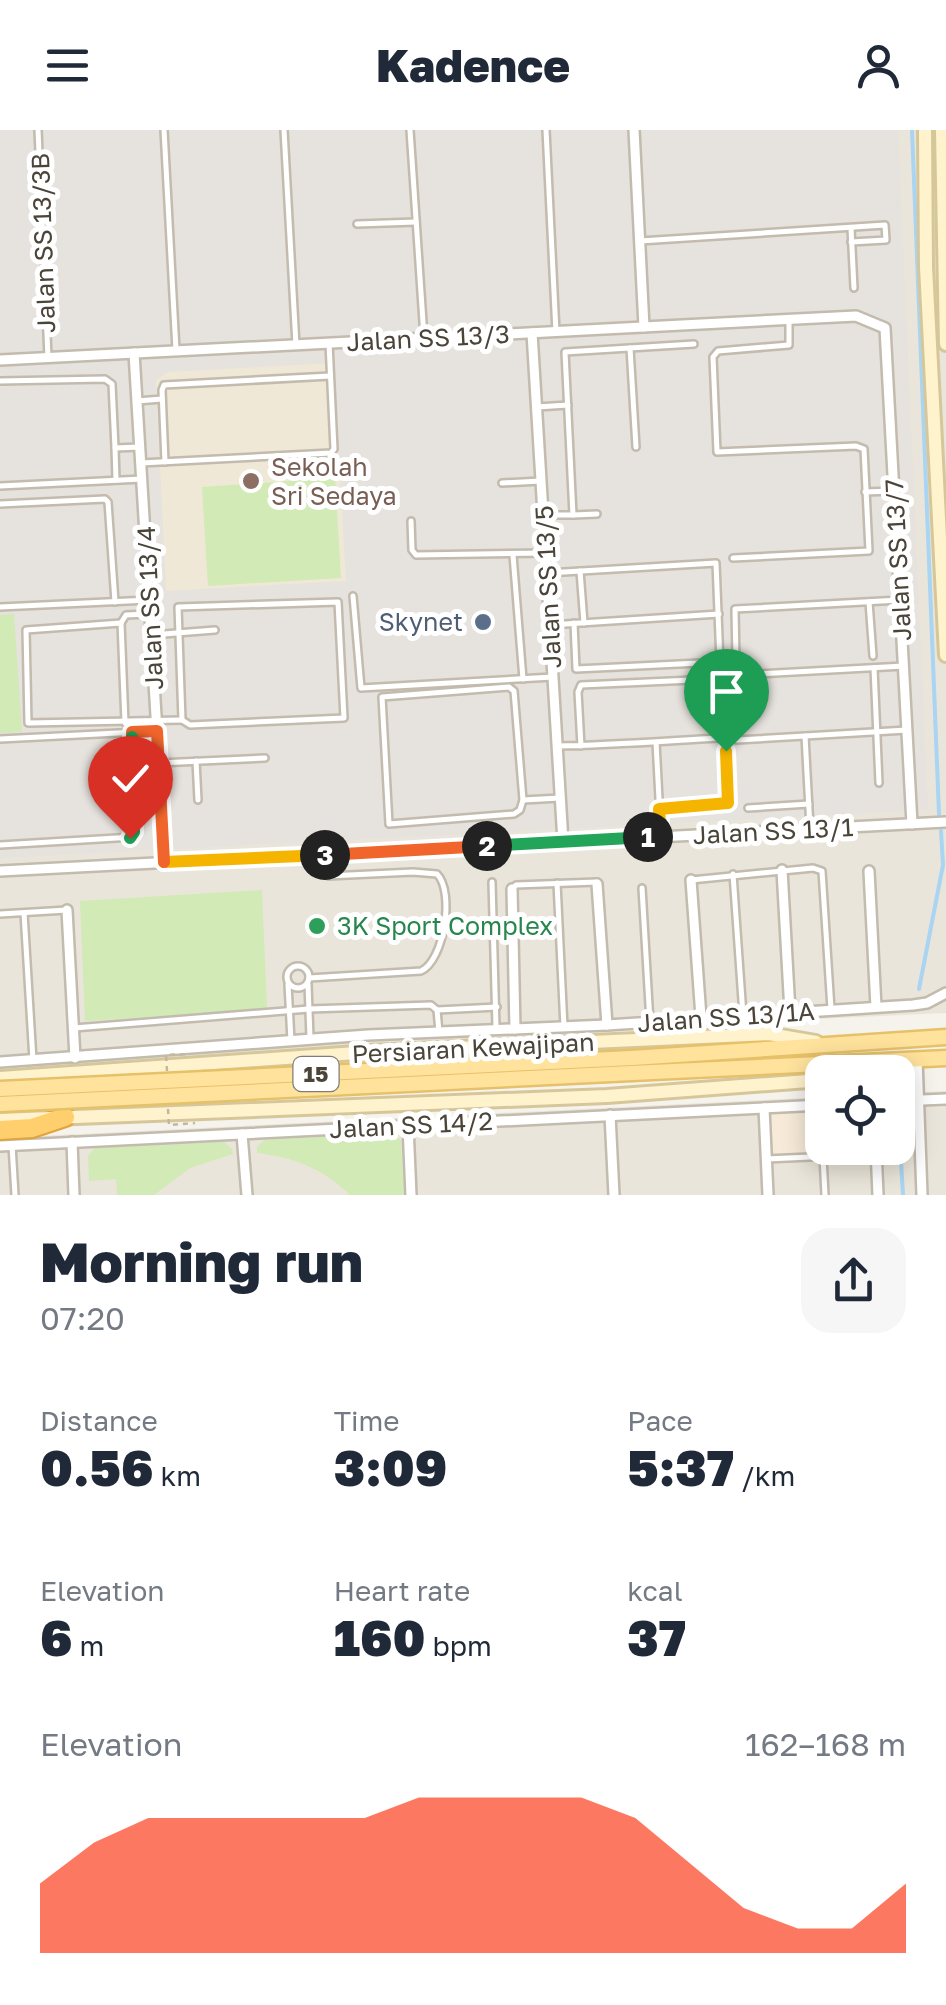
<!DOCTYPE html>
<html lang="en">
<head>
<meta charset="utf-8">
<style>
  body { margin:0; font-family:"Golos Text",sans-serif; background:#f6f6f7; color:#1f2937; height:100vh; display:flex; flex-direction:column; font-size:38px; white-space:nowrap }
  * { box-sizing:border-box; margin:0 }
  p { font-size:32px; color:#747a83 }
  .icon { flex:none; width:55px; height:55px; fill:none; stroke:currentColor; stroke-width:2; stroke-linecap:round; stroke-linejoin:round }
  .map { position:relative; height:1065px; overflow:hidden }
  .side { display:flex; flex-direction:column; background:#fff; flex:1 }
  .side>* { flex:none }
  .buttons { position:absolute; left:805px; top:925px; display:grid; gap:20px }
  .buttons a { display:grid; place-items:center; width:110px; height:110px; border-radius:20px; background:#fff; box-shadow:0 5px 25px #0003; font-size:50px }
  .pin { position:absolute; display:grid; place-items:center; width:85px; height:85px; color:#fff; margin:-102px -42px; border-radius:50% 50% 50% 0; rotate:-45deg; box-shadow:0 0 10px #0007 }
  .pin .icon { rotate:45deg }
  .km { position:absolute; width:50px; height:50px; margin:-25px; border-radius:50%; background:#222; color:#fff; font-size:28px; line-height:50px; text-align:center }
  .round { display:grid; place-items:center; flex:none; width:105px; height:105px; border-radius:30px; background:#f6f6f7 }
  .head { display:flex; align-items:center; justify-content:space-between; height:170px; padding:0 40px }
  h1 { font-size:55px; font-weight:800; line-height:75px }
  .stats { display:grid; grid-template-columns:repeat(3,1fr); gap:15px; height:170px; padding:10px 40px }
  .stats div { display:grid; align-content:center }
  .stats b { font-size:50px; font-weight:800 }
  .stats small { font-size:28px; font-weight:400 }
  .stats p { font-size:28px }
  .chart { height:280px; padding:20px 40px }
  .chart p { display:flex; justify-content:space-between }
  .chart svg { width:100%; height:180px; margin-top:10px; fill:#fc3f1d; opacity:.7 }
  header { display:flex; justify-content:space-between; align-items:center; height:130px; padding:0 40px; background:#fff; font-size:45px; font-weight:800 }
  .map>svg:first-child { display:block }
  .residential { fill:#eae5da }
  .commercial { fill:#f7ead8 }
  .industrial { fill:#e6e2dd }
  .education { fill:#efe8d6 }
  .green { fill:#d2eab5 }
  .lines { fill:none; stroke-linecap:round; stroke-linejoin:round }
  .stream { stroke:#a9d4f2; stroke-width:4 }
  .service-casing { stroke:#c2bbae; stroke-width:10 }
  .minor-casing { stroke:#c2bbae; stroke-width:14 }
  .secondary-casing { stroke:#d6c79b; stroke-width:18 }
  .primary-casing { stroke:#e6c16a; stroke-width:19 }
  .motorway-casing { stroke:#e0a43c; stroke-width:22 }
  .service { stroke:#fff; stroke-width:5 }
  .minor { stroke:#fff; stroke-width:9 }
  .secondary { stroke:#fff3cd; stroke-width:12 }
  .primary { stroke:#ffe39c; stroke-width:14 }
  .motorway { stroke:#ffcf6e; stroke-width:18 }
  .primary-bridge-casing { stroke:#e6c16a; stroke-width:19; stroke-linecap:butt }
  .path-bridge { stroke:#c4b79f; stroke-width:2.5; stroke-dasharray:5 5; stroke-linecap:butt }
  .primary-bridge { stroke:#ffe39c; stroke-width:14 }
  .split-1-casing { stroke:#fff; stroke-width:20 }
  .split-2-casing { stroke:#fff; stroke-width:20 }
  .split-3-casing { stroke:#fff; stroke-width:20 }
  .split-4-casing { stroke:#fff; stroke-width:20 }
  .split-5-casing { stroke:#fff; stroke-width:20 }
  .split-6-casing { stroke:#fff; stroke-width:20 }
  .split-1 { stroke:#f5b400; stroke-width:12 }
  .split-2 { stroke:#22a559; stroke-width:12 }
  .split-3 { stroke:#f0652b; stroke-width:12 }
  .split-4 { stroke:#f5b400; stroke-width:12 }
  .split-5 { stroke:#f0652b; stroke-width:12 }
  .split-6 { stroke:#22a559; stroke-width:12 }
  .education-dot { fill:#8d6e63; stroke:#fff; stroke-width:4 }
  .service-dot { fill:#5c6f8a; stroke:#fff; stroke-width:4 }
  .leisure-dot { fill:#2e9e5b; stroke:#fff; stroke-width:4 }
  .labels { text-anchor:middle; stroke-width:10; stroke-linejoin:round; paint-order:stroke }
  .shield { fill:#fff; stroke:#817c74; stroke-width:2.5 }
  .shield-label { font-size:22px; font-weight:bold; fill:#4b4439 }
  .street-label { font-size:25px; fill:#4b4439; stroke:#fff }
  .education-label { font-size:25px; fill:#785e54; stroke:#fff; text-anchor:start }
  .service-label { font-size:25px; fill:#4e5e75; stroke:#fff; text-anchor:end }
  .leisure-label { font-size:25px; fill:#27864d; stroke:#fff; text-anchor:start }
</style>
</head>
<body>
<header><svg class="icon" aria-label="menu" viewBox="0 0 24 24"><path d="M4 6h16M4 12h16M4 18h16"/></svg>Kadence<svg class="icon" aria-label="person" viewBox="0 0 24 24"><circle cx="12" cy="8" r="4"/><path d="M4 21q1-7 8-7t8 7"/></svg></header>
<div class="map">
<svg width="946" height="1065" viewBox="0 0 946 1065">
  <rect width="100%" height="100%" fill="#f6f3ec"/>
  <g class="residential">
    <polygon points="0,0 946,0 946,883 685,895 0,940"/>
    <polygon points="946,961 946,1065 0,1065 0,1008 822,967 822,1018 898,1018 898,963"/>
  </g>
  <polygon class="commercial" points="822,979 822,1018 873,1018 873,1021 770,1025 768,982"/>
  <polygon class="industrial" points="0,0 898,0 928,680 0,728"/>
  <polygon class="education" points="334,233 346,451 166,461 156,250 168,242"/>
  <g class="green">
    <polygon points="335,348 341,448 208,456 202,357"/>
    <polygon points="14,484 22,602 0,603 0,485"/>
    <polygon points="262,760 267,879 85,891 80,771"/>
    <path d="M 393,1003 L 401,1010 L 404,1065 L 350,1065 C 324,1039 293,1027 257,1023 L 257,1017 L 264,1010 Z"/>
    <polygon points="224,1012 232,1019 233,1024 190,1038 154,1065 117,1065 116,1049 89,1051 88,1026 95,1018"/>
  </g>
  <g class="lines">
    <g class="stream">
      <polyline points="912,0 939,684"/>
      <polyline points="919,859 943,735 941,701"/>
      <polyline points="898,980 903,1065"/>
    </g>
    <defs>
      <g id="service">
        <polyline points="38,0 48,227"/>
        <polyline points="164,0 176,220"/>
        <polyline points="284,0 296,215"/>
        <polyline points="410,0 424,207"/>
        <polyline points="546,0 556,202"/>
        <polyline points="357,94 416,92"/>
        <polyline points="851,98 854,158"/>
        <polyline points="640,111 885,95 886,110 851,112"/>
        <polyline points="630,218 636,317"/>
        <polyline points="0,251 105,249 112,254 115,318 140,317"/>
        <polyline points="137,271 162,269"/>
        <polyline points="537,277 568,275"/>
        <polyline points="115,318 116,350"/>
        <polyline points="165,332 162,260 164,255 330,246"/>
        <polyline points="141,333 331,323 334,319 329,213"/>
        <polyline points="502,353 541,351"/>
        <polyline points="0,356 142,349"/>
        <polyline points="865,362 892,361"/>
        <polyline points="0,374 105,369 108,372 115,472"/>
        <polyline points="597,384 573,385 565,222 694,214"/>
        <polyline points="543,385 573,385"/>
        <polyline points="411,391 412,420 416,425 546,423"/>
        <polyline points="513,425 523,549"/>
        <polyline points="733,428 869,421 864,319 856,316 717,322 713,227 718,221 789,215 789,189"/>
        <polyline points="580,441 584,493"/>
        <polyline points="547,443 716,433 720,532 576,539 574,493"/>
        <polyline points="353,466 361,558 553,547"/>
        <polygon points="338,472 344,588 190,595 182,590 178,477"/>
        <polyline points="869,472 873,526"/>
        <polyline points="0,477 149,470"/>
        <polyline points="121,493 26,500 28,593 182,590"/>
        <polyline points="550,495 719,484"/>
        <polyline points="151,505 215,500"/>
        <polyline points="874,538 879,653"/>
        <polyline points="739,545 904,536"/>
        <polygon points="509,557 514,561 523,670 520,680 514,684 389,694 382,567"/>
        <polyline points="737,581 735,479 900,470"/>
        <polyline points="125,593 121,493 126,485 148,484"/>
        <polyline points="805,606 810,698"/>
        <polyline points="0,609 157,601"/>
        <polyline points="737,610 907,600"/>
        <polyline points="656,612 661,707"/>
        <path d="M 557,616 C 611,615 664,611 718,608 L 715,549 L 581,555 L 578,562 L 581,616"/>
        <polyline points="196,631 198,670"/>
        <polyline points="159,633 265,628"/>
        <polyline points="523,670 560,668"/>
        <polyline points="748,678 809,674"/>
        <polyline points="659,679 728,673 726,621"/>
        <polyline points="0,715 133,707 132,602"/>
        <polyline points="733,744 743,885"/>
        <polyline points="691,750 813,738 822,741 831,879"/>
        <polyline points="492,752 496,897"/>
        <polyline points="557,753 564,897"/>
        <polyline points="642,758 650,892"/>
        <polyline points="512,759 516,755 597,752"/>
        <polyline points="24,783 33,930"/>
        <polyline points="0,784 67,780"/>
        <circle cx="298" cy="847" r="11"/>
        <path d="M 309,848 L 421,841 C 444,831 455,762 437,744 L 413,742 L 328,746 L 324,742 L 323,725"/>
        <polyline points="288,854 291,911"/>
        <polyline points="308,854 310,908"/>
        <polyline points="437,880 439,902"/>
        <polyline points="74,898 309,879 431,875 437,880 497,877"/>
        <polyline points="12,1015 15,1065"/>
        <polyline points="823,1026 825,1065"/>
        <polyline points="766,1029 876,1024"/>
      </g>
      <g id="minor">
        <polyline points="634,0 644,197"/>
        <polyline points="532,203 563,712"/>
        <polyline points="134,223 165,734"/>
        <polyline points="0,230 856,186 885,198 912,694"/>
        <polyline points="782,740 790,882"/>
        <polyline points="0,741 946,692"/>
        <polyline points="869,741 876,877"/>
        <polyline points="691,750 701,887 758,902"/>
        <polyline points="597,754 607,895"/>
        <polyline points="512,759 515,899"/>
        <polyline points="67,780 75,928"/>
        <polyline points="917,929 922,1065"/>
        <polyline points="0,932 368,905 607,895 913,875 927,873 946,863"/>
        <polyline points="898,971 946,969"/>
        <polyline points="764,978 768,1065"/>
        <polyline points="610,985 614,1065"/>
        <polyline points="408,996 411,1065"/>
        <polyline points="242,1004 247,1065"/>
        <polyline points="72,1012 74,1065"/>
        <polyline points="0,1016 822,975"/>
        <polyline points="876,1018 878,1065"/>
      </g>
      <g id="secondary">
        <polyline points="925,0 926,137 946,525"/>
        <polyline points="942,0 946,214"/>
        <polyline points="880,942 903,932"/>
        <polyline points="0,948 370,922 769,904 816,912"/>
        <polyline points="0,990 607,966 822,950"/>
      </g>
      <g id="primary">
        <polyline points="632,928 946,907"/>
        <polyline points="632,943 946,928"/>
      </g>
      <polyline id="motorway" points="0,1000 32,998 65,987"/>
    </defs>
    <use href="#service" class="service-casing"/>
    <use href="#minor" class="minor-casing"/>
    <use href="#secondary" class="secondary-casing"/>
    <use href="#primary" class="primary-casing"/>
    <use href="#motorway" class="motorway-casing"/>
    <use href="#service" class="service"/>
    <use href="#minor" class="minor"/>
    <use href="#secondary" class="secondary"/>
    <use href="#primary" class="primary"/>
    <use href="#motorway" class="motorway"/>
    <defs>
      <g id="primary-bridge">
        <polyline points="0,959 632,928"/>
        <polyline points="0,974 632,943"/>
      </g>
    </defs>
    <use href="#primary-bridge" class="primary-bridge-casing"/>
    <g class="path-bridge">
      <polyline points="167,941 166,925 189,924"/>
      <polyline points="168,979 169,995 195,993"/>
    </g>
    <use href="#primary-bridge" class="primary-bridge"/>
  </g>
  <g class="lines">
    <defs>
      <polyline id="split-1" points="648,707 661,707 659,679 728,673 726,621"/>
      <polyline id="split-2" points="487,716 648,707"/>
      <polyline id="split-3" points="325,725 487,716"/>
      <polyline id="split-4" points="164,732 325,725"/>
      <polyline id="split-5" points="132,607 132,602 157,601 164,732"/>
      <polyline id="split-6" points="130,708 134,702 132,607"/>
    </defs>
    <use href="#split-1" class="split-1-casing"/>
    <use href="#split-2" class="split-2-casing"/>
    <use href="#split-3" class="split-3-casing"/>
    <use href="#split-4" class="split-4-casing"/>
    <use href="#split-5" class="split-5-casing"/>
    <use href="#split-6" class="split-6-casing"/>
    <use href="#split-1" class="split-1"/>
    <use href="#split-2" class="split-2"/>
    <use href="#split-3" class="split-3"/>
    <use href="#split-4" class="split-4"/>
    <use href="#split-5" class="split-5"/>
    <use href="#split-6" class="split-6"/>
  </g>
  <circle class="education-dot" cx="251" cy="351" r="10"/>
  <circle class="service-dot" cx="483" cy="492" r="10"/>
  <circle class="leisure-dot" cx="317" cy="796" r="10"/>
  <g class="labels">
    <rect class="shield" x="293.5" y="927" width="45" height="34" rx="8"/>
    <g class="shield-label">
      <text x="316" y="952">15</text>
    </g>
    <g class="street-label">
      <text transform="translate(43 113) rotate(-92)" y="9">Jalan SS 13/3B</text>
      <text transform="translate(428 208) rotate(-3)" y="9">Jalan SS 13/3</text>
      <text transform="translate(898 430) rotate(-93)" y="9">Jalan SS 13/7</text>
      <text transform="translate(548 457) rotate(-93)" y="9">Jalan SS 13/5</text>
      <text transform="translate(150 478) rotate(-93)" y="9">Jalan SS 13/4</text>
      <text transform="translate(773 701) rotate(-3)" y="9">Jalan SS 13/1</text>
      <text transform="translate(726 887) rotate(-4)" y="9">Jalan SS 13/1A</text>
      <text transform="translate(473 918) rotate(-3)" y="9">Persiaran Kewajipan</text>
      <text transform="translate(411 995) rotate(-3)" y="9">Jalan SS 14/2</text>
    </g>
    <g class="education-label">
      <text x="271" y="346">Sekolah<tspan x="271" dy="29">Sri Sedaya</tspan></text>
    </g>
    <g class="service-label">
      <text x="463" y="501">Skynet</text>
    </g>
    <g class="leisure-label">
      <text x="337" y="805">3K Sport Complex</text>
    </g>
  </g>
</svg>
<div class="buttons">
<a><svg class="icon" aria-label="locate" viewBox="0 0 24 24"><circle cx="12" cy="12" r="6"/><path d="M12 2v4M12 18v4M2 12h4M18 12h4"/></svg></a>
</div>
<div class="pin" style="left:726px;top:621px;background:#1e9e55"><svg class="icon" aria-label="arrive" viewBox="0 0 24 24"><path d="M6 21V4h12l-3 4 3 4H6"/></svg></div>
<div class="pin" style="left:130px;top:708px;background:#d93025"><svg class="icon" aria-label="check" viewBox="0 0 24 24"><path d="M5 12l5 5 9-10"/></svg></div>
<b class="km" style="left:648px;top:707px">1</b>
<b class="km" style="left:487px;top:716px">2</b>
<b class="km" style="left:325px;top:725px">3</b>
</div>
<section class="side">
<div class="head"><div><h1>Morning run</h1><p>07:20</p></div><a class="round"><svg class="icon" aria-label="share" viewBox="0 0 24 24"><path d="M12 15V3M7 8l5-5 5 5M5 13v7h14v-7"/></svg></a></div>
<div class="stats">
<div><p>Distance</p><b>0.56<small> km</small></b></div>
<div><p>Time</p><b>3:09</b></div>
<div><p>Pace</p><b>5:37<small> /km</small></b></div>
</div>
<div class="stats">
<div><p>Elevation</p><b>6<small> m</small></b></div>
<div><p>Heart rate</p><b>160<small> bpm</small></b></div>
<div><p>kcal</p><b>37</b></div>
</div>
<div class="chart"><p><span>Elevation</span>162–168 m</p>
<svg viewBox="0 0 160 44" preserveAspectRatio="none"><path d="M0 44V27L10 17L20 11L30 11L40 11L50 11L60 11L70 6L80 6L90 6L100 6L110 11L120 22L130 33L140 38L150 38L160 27V44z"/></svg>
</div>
</section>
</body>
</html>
